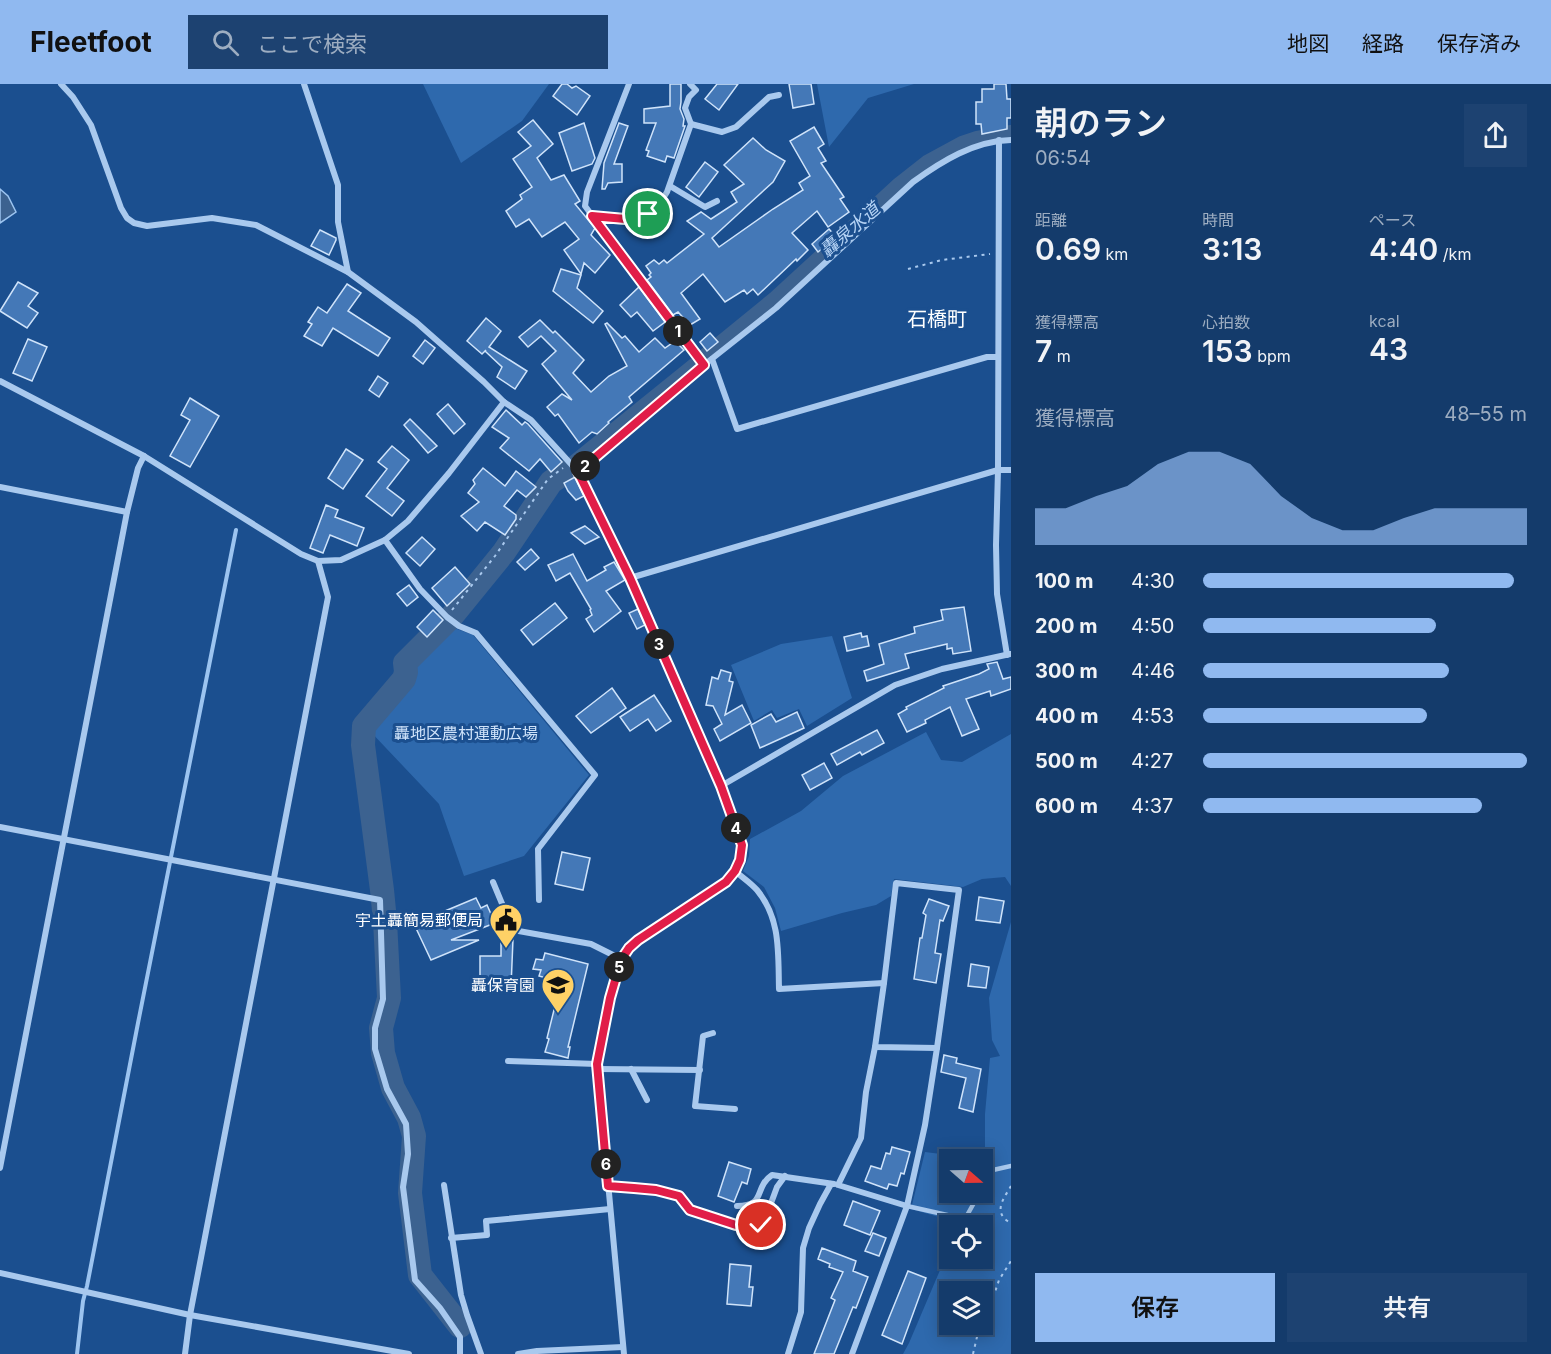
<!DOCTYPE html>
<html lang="ja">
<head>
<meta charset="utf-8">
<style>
  body { margin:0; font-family:Inter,"Noto Sans JP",sans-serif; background:#1d4271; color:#f1f3f6; height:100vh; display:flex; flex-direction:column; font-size:22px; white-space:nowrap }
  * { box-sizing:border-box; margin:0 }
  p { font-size:20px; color:#9dadc1 }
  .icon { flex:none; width:33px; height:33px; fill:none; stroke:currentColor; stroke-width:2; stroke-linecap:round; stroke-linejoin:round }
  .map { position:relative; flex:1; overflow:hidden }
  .panel { display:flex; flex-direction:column; background:#143b6b; width:540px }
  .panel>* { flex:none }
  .needle { width:39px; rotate:110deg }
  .controls { position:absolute; left:939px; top:1065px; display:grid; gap:12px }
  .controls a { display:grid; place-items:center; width:54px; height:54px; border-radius:0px; background:#143b6b; box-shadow:0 3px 15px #0003,0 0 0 2px #33557e; font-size:30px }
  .pin { position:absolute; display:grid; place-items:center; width:51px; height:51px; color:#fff; margin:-26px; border:3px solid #fff; border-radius:50%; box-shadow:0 2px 6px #0007 }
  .km { position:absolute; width:30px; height:30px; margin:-15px; border-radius:50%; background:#222; color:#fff; font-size:16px; line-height:30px; text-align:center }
  .round { display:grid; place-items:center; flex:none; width:63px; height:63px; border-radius:0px; background:#1d4271 }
  .head { display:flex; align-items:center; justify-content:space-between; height:102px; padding:0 24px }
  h1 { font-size:33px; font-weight:600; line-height:45px }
  .metrics { display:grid; grid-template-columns:repeat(3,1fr); gap:9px; height:102px; padding:6px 24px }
  .metrics div { display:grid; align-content:center }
  .metrics b { font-size:30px; font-weight:600 }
  .metrics small { font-size:16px; font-weight:400 }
  .metrics p { font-size:16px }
  .chart { height:168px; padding:12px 24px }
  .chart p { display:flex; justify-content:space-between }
  .chart svg { width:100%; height:108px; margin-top:6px; fill:#90b9f0; opacity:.7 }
  .action { display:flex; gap:12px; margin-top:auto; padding:12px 24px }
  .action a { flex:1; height:69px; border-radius:0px; background:#90b9f0; color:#111; font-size:24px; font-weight:600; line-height:69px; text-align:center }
  .action a+a { background:#1d4271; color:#f1f3f6 }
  ul { padding:0 24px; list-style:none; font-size:20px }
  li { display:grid; grid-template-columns:96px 72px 1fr; align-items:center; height:45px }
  li i { height:15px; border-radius:8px; background:#90b9f0 }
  header { display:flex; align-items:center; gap:36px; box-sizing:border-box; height:84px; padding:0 30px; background:#90b9f0; color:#111 }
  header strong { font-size:28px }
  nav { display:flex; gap:33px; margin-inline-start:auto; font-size:21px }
  .search { width:420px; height:54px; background:#1d4271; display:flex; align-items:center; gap:15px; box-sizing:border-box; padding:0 21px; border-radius:0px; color:#9dadc1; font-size:22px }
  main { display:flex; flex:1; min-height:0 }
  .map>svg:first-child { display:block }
  .green { fill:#2e69ad; fill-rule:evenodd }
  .water { fill:#3c6290; stroke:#9cc4f0; stroke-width:1.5 }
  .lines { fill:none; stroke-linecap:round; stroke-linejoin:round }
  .stream { stroke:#9cc4f0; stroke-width:4 }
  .canal { stroke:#3c6290; stroke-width:14 }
  .river { stroke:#3c6290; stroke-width:24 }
  .building { fill:#4478b7; stroke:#cfe3fa; stroke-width:1.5 }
  .path { stroke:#a9c9ee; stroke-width:2; stroke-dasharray:3 4.5; stroke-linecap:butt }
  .service { stroke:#a9c9ee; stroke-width:4.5 }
  .minor { stroke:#a9c9ee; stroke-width:6 }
  .route-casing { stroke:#fff; stroke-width:12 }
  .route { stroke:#e11d48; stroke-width:8 }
  .labels { text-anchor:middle; stroke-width:6; stroke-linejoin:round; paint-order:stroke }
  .park-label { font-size:16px; fill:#cfe3fa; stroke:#1b4f8f }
  .poi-label { font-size:16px; fill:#fff; stroke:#1b4f8f; text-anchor:end }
  .water-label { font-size:18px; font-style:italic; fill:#b5d3f5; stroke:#1b4f8f }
  .quarter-label { font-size:20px; fill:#fff; stroke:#1b4f8f }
</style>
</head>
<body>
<header>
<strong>Fleetfoot</strong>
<div class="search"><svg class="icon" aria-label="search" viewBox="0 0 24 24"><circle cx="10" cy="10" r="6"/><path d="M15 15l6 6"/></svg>ここで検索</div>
<nav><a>地図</a><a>経路</a><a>保存済み</a></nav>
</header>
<main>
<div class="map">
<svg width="1011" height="1270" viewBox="0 0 1011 1270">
  <rect width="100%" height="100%" fill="#1b4f8f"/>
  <g class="green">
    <polygon points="423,0 549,0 522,37 461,79"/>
    <polygon points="817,0 914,0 868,14 829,63"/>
    <polygon points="450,539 457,545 473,551 589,691 524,772 464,792 439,720 368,645 413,590 408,582"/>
    <polygon points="832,552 852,614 807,642 799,625 777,634 772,626 754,637 731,581 781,560"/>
    <polygon points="926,648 941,676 962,678 1011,650 1011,802 1005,793 982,795 963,803 894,795 891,812 876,821 842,829 781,847 775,824 764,803 743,787 749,772 750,755 801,727 843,692"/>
    <path d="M 1011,838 L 1011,1270 L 903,1270 L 909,1259 L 949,1165 L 950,1174 L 982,1174 L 982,1142 L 959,1141 L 960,1139 L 911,1125 L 925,1068 L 981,1075 L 950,1076 L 950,1108 L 982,1108 L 983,1076 L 985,1076 L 985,1030 L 990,974 L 1000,972 L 992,956 L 989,914 ZM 950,1208 L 982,1208 L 982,1240 L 950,1240 Z"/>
  </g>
  <polygon class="water" points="0,105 8,112 16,128 0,139"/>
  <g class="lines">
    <polyline class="stream" points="77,1270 83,1217 87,1202 138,939 236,446"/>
    <g class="canal">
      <polyline points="704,272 775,214 899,100 927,78 962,59 977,54 1011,48"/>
      <polyline points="574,378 694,281"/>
    </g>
    <polyline class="river" points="460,1242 420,1191 410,1109 414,1052 409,1034 393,1004 383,969 381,944 389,914 385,837 382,806 363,661 364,642 404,595 406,588 405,579 452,532 504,468 551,398 567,387"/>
  </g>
  <g class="building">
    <polygon points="562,0 567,0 572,4 576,2 590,12 577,31 553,12"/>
    <polygon points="670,0 681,0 681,18 680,25 684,35 683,42 685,42 674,74 667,72 665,78 647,72 649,67 646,66 656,39 644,39 644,25 670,22"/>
    <polygon points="717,0 738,0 719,26 705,15"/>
    <polygon points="789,0 811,0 814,20 793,24"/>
    <polygon points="994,0 1006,0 1007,15 1011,15 1011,34 1007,34 1007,45 982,50 981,40 976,40 976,18 982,18 982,5 994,5"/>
    <polygon points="533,36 553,60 537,74 551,96 564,91 580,117 575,120 595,144 591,151 610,171 595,189 584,179 581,190 564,166 579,155 565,138 542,153 529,135 516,143 506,127 522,115 520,111 532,103 513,75 531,62 518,48"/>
    <polygon points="584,39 595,74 592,80 572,87 559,49"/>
    <polygon points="619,39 628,42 614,80 622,80 622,98 608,99 605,105 602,105 604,79"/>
    <polygon points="814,43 824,60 818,64 826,77 821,79 844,113 840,115 849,128 828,143 817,127 792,149 808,166 797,177 796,175 758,211 753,205 747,210 744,206 725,218 703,190 681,209 700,235 690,241 678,228 673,231 647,196 651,193 649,191 651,189 646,182 654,176 659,180 664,176 667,179 704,150 687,137 701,128 711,135 737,118 731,108 744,100 724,81 753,54 766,66 785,77 773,98 712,154 719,163 773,125 803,106 799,99 810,92 790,57"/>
    <polygon points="705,78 718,88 699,113 686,103"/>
    <polygon points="829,145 836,153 818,168 812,160"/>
    <polygon points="320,146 336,154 336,156 329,171 311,162"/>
    <polygon points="561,185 581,191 577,204 603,227 593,239 553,207"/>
    <polygon points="18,198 38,209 28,222 38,229 27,244 0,227"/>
    <polygon points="347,200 361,209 348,227 390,254 378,272 333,244 322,262 304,252 312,240 308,238 318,223 327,229"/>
    <polygon points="639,203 665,238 653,247 637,228 631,233 620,221"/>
    <polygon points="486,234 501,247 489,263 527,287 515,305 497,293 502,283 485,267 486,266 482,270 467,257"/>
    <polygon points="540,236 553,249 555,247 584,276 573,289 591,308 609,292 627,282 605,240 607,239 622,254 625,252 639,268 655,254 665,264 675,257 684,266 629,313 632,318 608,338 609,339 597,350 592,348 579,359 558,330 555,332 547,323 562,310 572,316 542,280 556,267 541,252 528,263 519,253"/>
    <polygon points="710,249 718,258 707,267 700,258"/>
    <polygon points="28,255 47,263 32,297 13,289"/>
    <polygon points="425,256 435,264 423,280 413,272"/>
    <polygon points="378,292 388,299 379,313 369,306"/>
    <polygon points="190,314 219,332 190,383 170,372 190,336 181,331"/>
    <polygon points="448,320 465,340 454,350 437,330"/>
    <polygon points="506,326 522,341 525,338 528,340 562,378 551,388 540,375 529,387 500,364 509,354 492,343"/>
    <polygon points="410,335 437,362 428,369 404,341"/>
    <polygon points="392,362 409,376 387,404 404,417 392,432 366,412 387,385 378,378"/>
    <polygon points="346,365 363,376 343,405 328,394"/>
    <polygon points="483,384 505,402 516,387 536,403 526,413 517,406 504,422 516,431 516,435 505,451 485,438 477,447 461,432 479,418 468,409 475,400 473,396"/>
    <polygon points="575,393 584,412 576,416 568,407 564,399"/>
    <polygon points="326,421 338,426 335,433 364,444 357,462 330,451 323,469 310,464"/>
    <polygon points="585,442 599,453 585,460 571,449"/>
    <polygon points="422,453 435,465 420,482 406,469"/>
    <polygon points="531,465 539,474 525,486 517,478"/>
    <polygon points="573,470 587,497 606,486 604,483 614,478 625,496 606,507 621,527 594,548 586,535 592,531 590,526 591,525 570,489 556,497 548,481"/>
    <polygon points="455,483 470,500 447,522 432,504"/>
    <polygon points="409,501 418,513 407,522 397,510"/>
    <polygon points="555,519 567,534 533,561 521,546"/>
    <polygon points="964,523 971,567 953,570 952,564 947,565 947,560 905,570 909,584 867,597 864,587 884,580 879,560 915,549 914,543 943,536 941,526"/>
    <polygon points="638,525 645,541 637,545 629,529"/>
    <polygon points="433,526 443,536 427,553 417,543"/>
    <polygon points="861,549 862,553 867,552 869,562 847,567 844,553"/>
    <polygon points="997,578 1003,595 1011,593 1011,605 991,612 990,607 966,615 979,645 962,652 950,623 925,636 926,639 907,648 898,630 907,625 906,623 944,604 943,602 979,590 989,585 987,580"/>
    <polygon points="721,586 731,589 729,597 733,598 725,631 742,621 751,639 720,657 714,645 722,640 713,622 706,621 712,593 718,595"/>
    <polygon points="612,604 626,624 591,649 576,632"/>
    <polygon points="654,611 671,637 656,647 648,635 630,647 620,633"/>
    <polygon points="797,628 804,644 760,664 751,641 771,630 776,638"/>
    <polygon points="877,646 884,659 862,671 860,668 837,681 831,670"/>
    <polygon points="824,679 832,694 810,706 802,691"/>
    <polygon points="562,768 590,774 583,806 555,800"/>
    <polygon points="979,813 1004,817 1000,839 976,836"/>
    <polygon points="476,814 481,824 487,821 495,839 451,856 479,856 431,876 414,840"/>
    <polygon points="929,815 949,822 943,837 940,836 935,869 941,870 936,899 914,895 920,854 922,854 926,831 923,829"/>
    <polygon points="501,855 513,855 511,903 480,903 480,872 501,872"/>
    <polygon points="545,869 588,880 568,963 570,963 568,974 545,968 549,955 547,954 561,898 539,892 541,886 533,885 536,875 543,876"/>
    <polygon points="971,880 989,883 986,904 968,902"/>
    <polygon points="944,971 957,974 956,979 981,985 973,1028 959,1024 966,994 941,988"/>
    <polygon points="892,1063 910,1068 904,1090 901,1089 897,1102 889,1100 887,1105 865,1097 871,1082 881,1085 886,1069 890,1070"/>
    <polygon points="729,1078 751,1085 747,1100 742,1098 734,1118 718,1112"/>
    <polygon points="853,1117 880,1127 870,1151 844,1141"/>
    <polygon points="873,1149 886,1154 879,1172 865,1167"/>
    <polygon points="822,1164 856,1177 853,1187 868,1193 856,1224 853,1223 834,1270 814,1270 835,1216 831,1214 843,1188 829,1183 830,1180 818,1175"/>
    <polygon points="730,1180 751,1182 749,1203 753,1203 751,1222 727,1220"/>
    <polygon points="908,1187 926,1194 902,1260 882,1251"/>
  </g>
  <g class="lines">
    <g class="path">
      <polyline points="908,185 942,176 990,170"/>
      <polyline points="452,526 495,472 548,395 563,384"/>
      <path d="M 1011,1102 C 1006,1111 995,1124 1004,1134 C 1006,1136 1009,1138 1011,1140"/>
      <polyline points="616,1103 656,1106 679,1112 690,1126 736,1141 742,1141"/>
      <polyline points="982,1233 992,1217 999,1196 1011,1177"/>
      <polyline points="973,1270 980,1240"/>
    </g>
    <g class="service">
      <polyline points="982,1104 993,1086 1011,1082"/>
      <polyline points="907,1122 965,1135 980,1108"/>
    </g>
    <g class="minor">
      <polyline points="61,0 73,13 91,41 121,124 127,134 134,139 147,142 212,134 256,141 348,188 416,238 484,298 504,318 531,336 570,379 578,388 630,494 721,702 742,761 740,776 735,787 726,798 638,856 629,864 621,875 610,914 597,980 624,1270"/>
      <polyline points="304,0 338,101 338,138 348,188"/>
      <polyline points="629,0 587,108 585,122 704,281"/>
      <polyline points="691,40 722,48 736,43 769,13 779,11"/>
      <polyline points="999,56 998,386 996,461 997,510 1007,571"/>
      <polyline points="670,102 705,123 717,117"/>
      <polyline points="592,133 625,135 648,130 659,121 667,108 691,40 685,24 689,13 696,6 690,0"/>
      <polyline points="712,275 737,345 987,273 997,273"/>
      <polyline points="0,297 144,372 301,470 318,477 341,476 385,456 408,437 449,389 504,318"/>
      <path d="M 578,388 L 704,281 L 776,224 L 913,98 C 942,77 974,57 1011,56"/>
      <polyline points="0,403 127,428"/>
      <polyline points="385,456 420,505 447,533 459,542 476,549 595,691 538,765 539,816"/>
      <polyline points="630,494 998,386 1011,386"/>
      <polyline points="721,702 895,601 942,585 1010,570"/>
      <polyline points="0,743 380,816 383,915 375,944 375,965 387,1005 406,1040 408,1070 403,1103 415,1196 440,1224 460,1253 460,1270"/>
      <path d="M 735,787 C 742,793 751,799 757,806 C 781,835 778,869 779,905 L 884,899 L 875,963 L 937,964 L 925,1041 L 907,1122 L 852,1270"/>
      <polyline points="493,798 513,846 591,860 621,875"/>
      <polyline points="884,899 896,799 959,806 937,964"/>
      <polyline points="713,949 703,952 695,1022 735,1025"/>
      <polyline points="875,963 866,1008 861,1054 838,1101 907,1122"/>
      <polyline points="508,977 597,980"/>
      <polyline points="598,985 700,986"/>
      <polyline points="631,985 647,1016"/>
      <polyline points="0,1084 127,428 138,384 144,372"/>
      <polyline points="444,1101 461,1211 467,1231 481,1270"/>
      <path d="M 737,1122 C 767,1122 753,1104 772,1091 L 834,1100"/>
      <polyline points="749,1149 761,1141 767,1130 777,1103 785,1092"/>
      <polyline points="451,1154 487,1151 486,1137 610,1125"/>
      <polyline points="0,1189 190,1231 409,1270"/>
      <polyline points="185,1270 190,1231 328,513 318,477"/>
      <polyline points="518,1270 537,1267 623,1263"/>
      <polyline points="788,1270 801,1228 803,1164 809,1144 820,1120 831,1100"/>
    </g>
  </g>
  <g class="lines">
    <defs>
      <polyline id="route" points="648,130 625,135 592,132 704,281 578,388 630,494 721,702 731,730 742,761 740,776 735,787 726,798 638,856 629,864 621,876 610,914 597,980 608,1102 634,1104 656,1106 679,1112 690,1126 736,1141 761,1141"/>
    </defs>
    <use href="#route" class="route-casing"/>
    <use href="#route" class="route"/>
  </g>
  <defs>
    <symbol id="civic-pin" viewBox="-11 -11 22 30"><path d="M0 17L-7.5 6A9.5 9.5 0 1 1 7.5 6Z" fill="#ffd166" stroke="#1b4f8f"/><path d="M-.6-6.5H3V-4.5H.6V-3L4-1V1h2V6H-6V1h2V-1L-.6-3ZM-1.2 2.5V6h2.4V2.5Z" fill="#111"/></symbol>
    <symbol id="school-pin" viewBox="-11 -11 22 30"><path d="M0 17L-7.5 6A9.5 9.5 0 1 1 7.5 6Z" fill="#ffd166" stroke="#1b4f8f"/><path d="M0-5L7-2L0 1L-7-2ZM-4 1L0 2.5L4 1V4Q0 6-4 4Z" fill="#111"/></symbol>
  </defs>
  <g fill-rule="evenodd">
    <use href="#civic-pin" x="487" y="817" width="38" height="52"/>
    <use href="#school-pin" x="539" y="882" width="38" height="52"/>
  </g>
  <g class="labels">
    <g class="park-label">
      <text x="466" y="655">轟地区農村運動広場</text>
    </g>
    <g class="poi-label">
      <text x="483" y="842">宇土轟簡易郵便局</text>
      <text x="535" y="907">轟保育園</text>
    </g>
    <g class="water-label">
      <text transform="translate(850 146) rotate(-41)" y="6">轟泉水道</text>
    </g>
    <g class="quarter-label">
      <text x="937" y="242">石橋町</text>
    </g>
  </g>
</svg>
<div class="controls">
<a><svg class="needle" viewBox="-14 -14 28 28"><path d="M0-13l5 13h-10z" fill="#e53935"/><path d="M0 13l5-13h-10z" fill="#9dadc1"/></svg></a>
<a><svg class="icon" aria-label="locate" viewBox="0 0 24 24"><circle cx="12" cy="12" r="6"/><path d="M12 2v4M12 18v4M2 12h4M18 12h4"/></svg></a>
<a><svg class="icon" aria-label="layers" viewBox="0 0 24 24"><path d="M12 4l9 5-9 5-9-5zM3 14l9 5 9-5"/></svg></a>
</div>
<div class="pin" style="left:648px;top:130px;background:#1e9e55"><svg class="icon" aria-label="arrive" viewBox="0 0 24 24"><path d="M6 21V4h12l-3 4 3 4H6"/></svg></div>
<div class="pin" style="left:761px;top:1141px;background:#d93025"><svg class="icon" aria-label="check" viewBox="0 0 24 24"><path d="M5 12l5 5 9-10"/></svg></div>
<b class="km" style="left:678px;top:247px">1</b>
<b class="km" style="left:585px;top:382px">2</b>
<b class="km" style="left:659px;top:560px">3</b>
<b class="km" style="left:736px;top:744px">4</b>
<b class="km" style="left:619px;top:883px">5</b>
<b class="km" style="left:606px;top:1080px">6</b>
</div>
<section class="panel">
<div class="head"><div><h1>朝のラン</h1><p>06:54</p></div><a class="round"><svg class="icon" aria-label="share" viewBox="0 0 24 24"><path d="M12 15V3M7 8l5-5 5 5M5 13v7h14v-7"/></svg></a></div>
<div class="metrics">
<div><p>距離</p><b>0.69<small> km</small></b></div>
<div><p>時間</p><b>3:13</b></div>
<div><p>ペース</p><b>4:40<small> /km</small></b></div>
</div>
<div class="metrics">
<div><p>獲得標高</p><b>7<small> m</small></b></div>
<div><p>心拍数</p><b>153<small> bpm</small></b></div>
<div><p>kcal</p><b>43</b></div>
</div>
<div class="chart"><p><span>獲得標高</span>48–55 m</p>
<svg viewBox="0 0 160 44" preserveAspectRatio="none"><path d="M0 44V29L10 29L20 24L30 20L40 11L50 6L60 6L70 11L80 24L90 33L100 38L110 38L120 33L130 29L140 29L150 29L160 29V44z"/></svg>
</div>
<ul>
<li><b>100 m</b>4:30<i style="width:96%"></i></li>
<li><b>200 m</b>4:50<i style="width:72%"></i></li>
<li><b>300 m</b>4:46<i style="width:76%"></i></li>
<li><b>400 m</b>4:53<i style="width:69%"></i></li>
<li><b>500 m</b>4:27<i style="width:100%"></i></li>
<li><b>600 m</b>4:37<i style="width:86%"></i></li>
</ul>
<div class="action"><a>保存</a><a>共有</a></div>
</section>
</main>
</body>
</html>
